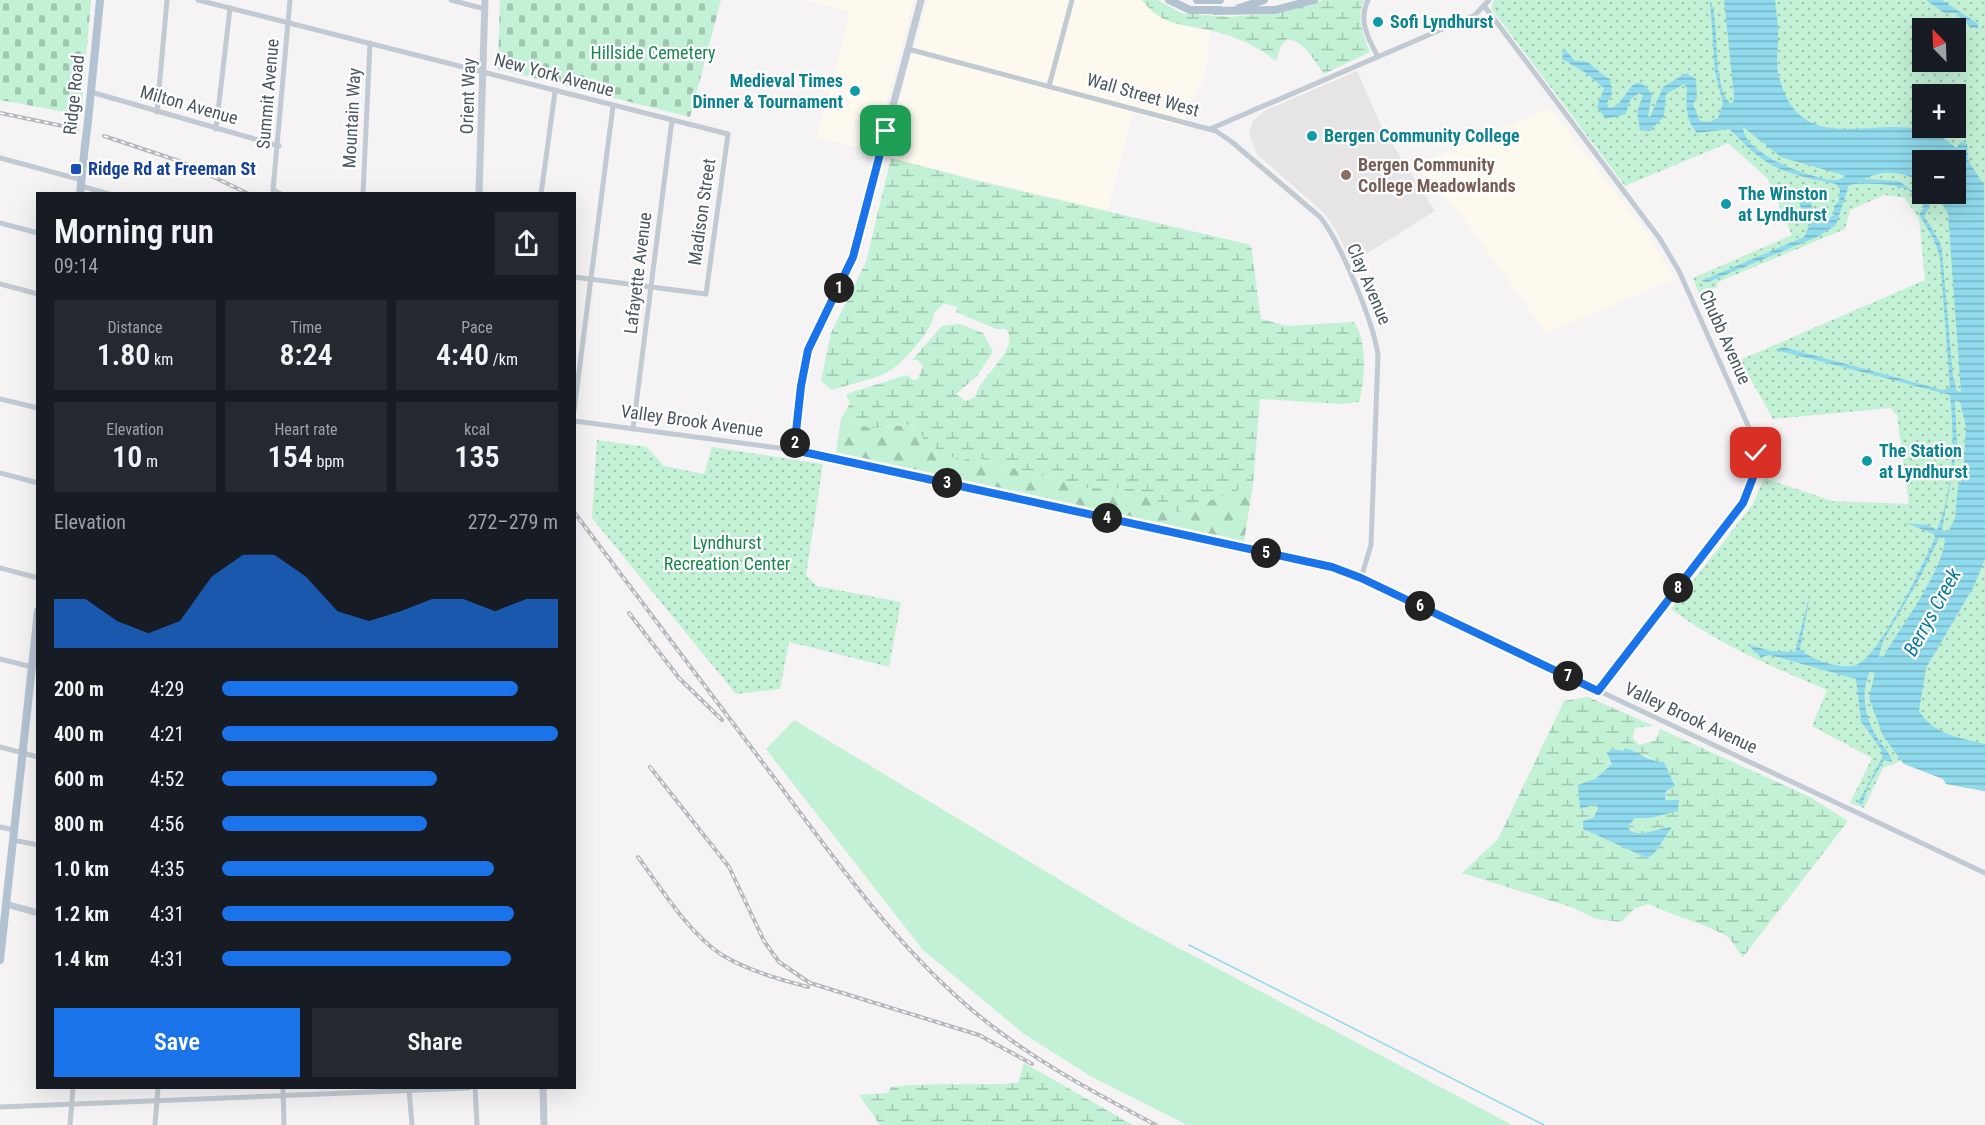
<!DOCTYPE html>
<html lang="en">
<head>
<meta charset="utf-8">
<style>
  body { margin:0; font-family:"Roboto Condensed",sans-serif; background:#242831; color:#f1f3f6; height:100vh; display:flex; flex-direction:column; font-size:22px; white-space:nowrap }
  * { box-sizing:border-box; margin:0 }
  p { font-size:20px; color:#9ea1a6 }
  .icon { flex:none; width:33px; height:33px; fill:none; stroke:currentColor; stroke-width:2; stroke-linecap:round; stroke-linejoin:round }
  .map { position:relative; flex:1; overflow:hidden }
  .drawer { position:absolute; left:36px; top:192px; width:540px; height:897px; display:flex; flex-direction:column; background:#171b24; border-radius:0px; box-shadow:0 6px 24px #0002 }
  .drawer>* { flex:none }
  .needle { width:39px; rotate:337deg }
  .controls { position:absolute; left:1912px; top:18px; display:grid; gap:12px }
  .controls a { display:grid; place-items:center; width:54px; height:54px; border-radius:0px; background:#171b24; box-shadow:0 6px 24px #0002; font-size:30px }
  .pin { position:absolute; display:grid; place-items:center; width:51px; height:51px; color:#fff; margin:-26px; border-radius:12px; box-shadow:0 3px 9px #0006 }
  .km { position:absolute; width:30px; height:30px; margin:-15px; border-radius:50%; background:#222; color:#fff; font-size:16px; line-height:30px; text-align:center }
  .round { display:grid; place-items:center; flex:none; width:63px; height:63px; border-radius:0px; background:#242831 }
  .overview { display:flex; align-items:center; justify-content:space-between; height:102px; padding:0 18px }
  h1 { font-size:33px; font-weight:600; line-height:45px }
  .metrics { display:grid; grid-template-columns:repeat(3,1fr); gap:9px; height:102px; padding:6px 18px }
  .metrics div { display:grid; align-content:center; border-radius:0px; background:#242831; text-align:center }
  .metrics b { font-size:30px; font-weight:600 }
  .metrics small { font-size:16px; font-weight:400 }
  .metrics p { font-size:16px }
  .chart { height:168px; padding:12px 18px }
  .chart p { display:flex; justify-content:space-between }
  .chart svg { width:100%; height:108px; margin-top:6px; fill:#1a73e8; opacity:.7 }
  .cta { display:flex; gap:12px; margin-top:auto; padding:12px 18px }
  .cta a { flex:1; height:69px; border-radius:0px; background:#1a73e8; color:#fff; font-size:24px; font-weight:600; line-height:69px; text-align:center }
  .cta a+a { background:#242831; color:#f1f3f6 }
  ul { padding:0 18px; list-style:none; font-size:20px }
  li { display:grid; grid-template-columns:96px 72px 1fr; align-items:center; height:45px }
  li i { height:15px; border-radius:8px; background:#1a73e8 }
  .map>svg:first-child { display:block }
  .commercial { fill:#fdf9ef }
  .education { fill:#e6e4e5 }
  .grass { fill:#c3f1d5 }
  .forest { fill:url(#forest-firs) }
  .wetland { fill:url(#wetland-marsh); fill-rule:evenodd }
  .cemetery { fill:url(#cemetery-stones) }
  .park { fill:url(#park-dots); fill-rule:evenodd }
  .water { fill:url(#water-rules); fill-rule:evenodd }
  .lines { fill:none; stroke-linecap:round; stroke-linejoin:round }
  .stream { stroke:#90daee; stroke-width:1.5 }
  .minor { stroke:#c1cad2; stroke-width:5 }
  .tertiary { stroke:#c1cad2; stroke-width:7 }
  .primary { stroke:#b3c2d1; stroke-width:8 }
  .rail-casing { stroke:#b5b8bd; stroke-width:4 }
  .rail { stroke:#fff; stroke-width:1.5; stroke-dasharray:4.5; stroke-linecap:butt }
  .primary-bridge { stroke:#b3c2d1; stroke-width:8 }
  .route-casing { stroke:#fff; stroke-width:12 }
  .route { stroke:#1a73e8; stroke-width:8 }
  .culture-dot { fill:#0f9aa8; stroke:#fff; stroke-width:2 }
  .transit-dot { fill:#1a4fb4; stroke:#fff; stroke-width:2 }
  .education-dot { fill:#8d6e63; stroke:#fff; stroke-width:2 }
  .labels { text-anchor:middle; stroke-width:4.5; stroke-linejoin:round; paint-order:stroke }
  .culture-label { font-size:18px; font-weight:bold; fill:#0d838f; stroke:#fff; text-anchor:start }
  .park-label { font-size:18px; fill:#17864f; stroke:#fff }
  .street-label { font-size:18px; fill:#4a5661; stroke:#fff }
  .education-label { font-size:18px; font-weight:bold; fill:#785e54; stroke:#fff; text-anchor:start }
  .transit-label { font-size:18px; font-weight:bold; fill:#164399; stroke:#fff; text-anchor:start }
  .water-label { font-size:20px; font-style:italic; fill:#0c7c9b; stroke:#fff }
</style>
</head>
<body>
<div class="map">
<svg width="1985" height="1125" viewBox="0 0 1985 1125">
  <defs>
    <pattern id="forest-firs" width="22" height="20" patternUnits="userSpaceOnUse" patternTransform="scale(1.5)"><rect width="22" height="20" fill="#c3f1d5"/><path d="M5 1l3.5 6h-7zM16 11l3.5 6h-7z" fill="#a0c6b0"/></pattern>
    <pattern id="wetland-marsh" width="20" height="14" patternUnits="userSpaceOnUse" patternTransform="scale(1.5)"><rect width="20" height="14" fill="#c3f1d5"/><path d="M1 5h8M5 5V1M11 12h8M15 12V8" fill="none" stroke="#a0c6b0"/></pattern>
    <pattern id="cemetery-stones" width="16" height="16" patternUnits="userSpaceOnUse" patternTransform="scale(1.5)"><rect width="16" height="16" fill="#c3f1d5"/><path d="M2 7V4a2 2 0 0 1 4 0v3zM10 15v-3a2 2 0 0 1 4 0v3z" fill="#a0c6b0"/></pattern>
    <pattern id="park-dots" width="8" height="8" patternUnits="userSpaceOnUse" patternTransform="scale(1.5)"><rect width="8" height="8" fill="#c3f1d5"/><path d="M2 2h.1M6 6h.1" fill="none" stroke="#a0c6b0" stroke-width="1.8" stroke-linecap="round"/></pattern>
    <pattern id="water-rules" width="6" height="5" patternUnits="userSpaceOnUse" patternTransform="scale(1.5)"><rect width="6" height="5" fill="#90daee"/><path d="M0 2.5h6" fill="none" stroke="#78b4c4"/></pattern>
  </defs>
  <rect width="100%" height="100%" fill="#f5f3f3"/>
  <g class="commercial">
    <polygon points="804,0 914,0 874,152 817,137 850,12"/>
    <polygon points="928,0 1142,0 1151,12 1183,26 1210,31 1207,64 1201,85 1190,103 1184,127 1132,113 1108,211 891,158 888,150 899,99"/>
    <polygon points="1550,108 1646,232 1675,279 1546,333 1466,222 1415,166"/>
  </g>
  <polygon class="education" points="1357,71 1383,130 1435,211 1352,263 1336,230 1324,213 1257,154 1249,134 1253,121 1264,111"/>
  <polygon class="grass" points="794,720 1128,921 1512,1125 1187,1125 1092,1077 1024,1034 923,950 766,749"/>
  <polygon class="forest" points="841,419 871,428 919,424 975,457 1087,488 1135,489 1178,512 1253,485 1244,541 836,452"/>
  <g class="wetland">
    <path d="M 1142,0 L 1158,0 L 1181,13 L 1229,17 L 1279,13 L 1323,0 L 1364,0 C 1356,18 1363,35 1370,52 L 1324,74 C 1314,60 1304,41 1287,39 L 1281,46 L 1276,61 C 1258,47 1239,38 1217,32 C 1184,23 1165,29 1142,0 Z"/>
    <path d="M 891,158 L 974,180 L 1251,245 L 1261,319 L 1288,326 L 1354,322 C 1368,341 1365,380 1359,402 L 1341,404 L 1260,399 L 1253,485 L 1178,512 L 1135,489 L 1087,488 L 975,457 L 960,461 L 925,443 L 918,424 L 871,428 L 841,419 L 850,403 L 846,394 L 907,375 L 913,380 L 918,379 L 923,366 L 918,360 L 912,360 L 942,326 L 960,324 L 983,333 L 993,352 L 977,376 L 956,394 L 966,401 L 975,397 C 979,377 1022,348 1006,329 L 996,329 L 956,312 L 957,307 L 944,303 L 934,313 C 934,329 901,366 886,373 C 869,381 849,384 832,390 L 821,381 L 831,333 L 866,262 Z"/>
    <path d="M 1588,697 L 1654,726 L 1635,728 L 1633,738 L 1639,745 L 1656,740 L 1660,729 L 1810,797 L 1848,821 L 1743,957 C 1738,951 1732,939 1725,935 C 1700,922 1674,916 1648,904 L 1634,909 L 1621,922 L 1597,919 L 1571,907 L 1462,873 L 1498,839 L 1564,701 ZM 1623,751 L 1647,756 L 1654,762 L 1664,762 L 1675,786 L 1666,791 L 1665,800 L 1672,801 L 1650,818 L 1635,818 L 1628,827 C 1637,840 1657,829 1671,827 L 1654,854 L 1647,858 L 1583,829 L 1583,821 L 1593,818 L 1599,809 L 1595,779 L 1612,764 L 1607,753 Z"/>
    <path d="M 1024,1063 L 1133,1125 L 880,1125 L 859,1095 L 888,1093 L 891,1087 C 933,1082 976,1086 1018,1083 Z"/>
  </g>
  <g class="cemetery">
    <polygon points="0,0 91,0 81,115 0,100"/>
    <polygon points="500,0 721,0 690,117 498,69"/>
  </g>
  <g class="park">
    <path d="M 1494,0 L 1985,0 L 1985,791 L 1946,784 L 1943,779 L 1901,761 L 1883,768 L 1864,808 L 1850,803 L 1872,758 L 1812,726 L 1827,690 C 1772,667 1720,645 1671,609 L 1753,504 L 1764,478 L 1832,501 L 1909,504 L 1897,415 L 1890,408 L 1773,419 L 1740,360 L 1925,280 L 1919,219 L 1905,198 L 1884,195 L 1850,210 L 1845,229 L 1718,282 L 1717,287 L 1699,294 L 1693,278 L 1792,235 L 1767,178 L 1728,143 L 1625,186 L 1491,8 ZM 1923,28 L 1956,28 L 1956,62 L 1923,62 ZM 1923,94 L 1956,94 L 1956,128 L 1923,128 ZM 1923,160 L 1956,160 L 1956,194 L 1923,194 Z"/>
    <polygon points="597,440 647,447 664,466 704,474 712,447 823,464 806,575 817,586 901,602 889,667 789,642 780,689 736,694 592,518"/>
  </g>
  <g class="water">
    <path d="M 1710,0 C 1721,22 1711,84 1730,103 L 1733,103 L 1734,96 L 1724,0 L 1775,0 C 1776,11 1778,21 1778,32 C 1779,46 1775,63 1779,77 C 1805,175 1899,93 1956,148 L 1962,141 L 1967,144 L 1969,162 L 1984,185 L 1985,559 L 1974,586 L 1926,668 L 1919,711 C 1933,734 1960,738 1985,744 L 1985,791 L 1946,784 L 1943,779 L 1904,764 L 1883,736 L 1869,698 L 1875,673 L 1870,672 C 1859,693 1866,720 1878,739 C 1883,747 1891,753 1892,762 L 1884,760 L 1868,787 L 1862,805 L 1858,803 L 1882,758 L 1882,751 L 1861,721 L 1856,679 L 1770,655 L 1761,657 L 1747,644 L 1770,651 L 1795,652 L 1810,594 L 1800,649 C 1810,659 1840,670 1856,665 C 1879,658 1924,562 1935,538 L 1934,534 L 1906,523 L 1928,525 L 1937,530 C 1954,489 1955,439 1950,395 C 1891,380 1834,364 1775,350 L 1783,347 L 1943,390 L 1950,387 L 1940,258 L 1935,242 L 1919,214 L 1924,207 L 1921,201 L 1915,199 L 1911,192 L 1904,187 L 1898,189 L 1897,186 C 1883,184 1863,182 1849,185 L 1836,225 L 1817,237 L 1708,282 L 1701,281 L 1804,237 L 1810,224 L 1802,211 L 1796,193 L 1811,200 L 1812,209 L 1808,212 L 1808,218 L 1827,219 L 1834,215 L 1834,206 L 1839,201 L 1840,190 L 1836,184 C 1811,179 1782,174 1761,158 C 1749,150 1740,138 1729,129 L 1697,133 C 1685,119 1686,105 1687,88 L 1684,84 L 1666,94 L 1664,116 L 1650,131 L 1640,130 L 1637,112 L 1643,95 L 1639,93 L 1630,100 L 1626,114 L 1606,119 L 1597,107 L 1604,88 L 1586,73 L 1562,59 L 1564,48 L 1575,61 C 1593,59 1595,72 1610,79 L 1612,94 L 1607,103 L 1609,108 C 1628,107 1630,63 1652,94 L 1648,116 L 1650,117 L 1663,87 L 1686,73 L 1696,79 L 1697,98 L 1693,104 L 1700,121 L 1710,122 L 1718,118 L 1723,103 L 1715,72 ZM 1743,127 L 1781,157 L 1846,176 C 1842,178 1837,181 1833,180 C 1810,178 1743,154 1743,127 ZM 1923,160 L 1956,160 L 1956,194 L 1936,194 L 1948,214 L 1961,392 L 1957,391 L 1953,377 L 1942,251 L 1940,242 L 1924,216 L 1930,207 L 1926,197 L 1922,198 L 1899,181 L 1864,179 C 1883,169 1905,171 1923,184 ZM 1955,401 L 1960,402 L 1966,427 L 1963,478 L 1958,486 L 1955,518 L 1948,532 L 1942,530 L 1957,446 ZM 1940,536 L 1945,539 C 1943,571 1900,628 1883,657 L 1879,657 L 1882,643 L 1922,574 Z"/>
    <polygon points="1926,0 1942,0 1978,24 1978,29 1969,26 1955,13 1944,13"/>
    <path d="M 1625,748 C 1639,751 1649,763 1664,762 L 1675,786 L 1666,791 L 1665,800 L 1679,800 L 1678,811 L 1650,818 L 1635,818 L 1628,827 L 1631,831 C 1643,837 1658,828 1672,827 L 1654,854 L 1647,858 L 1583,829 L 1583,821 L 1593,818 L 1598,809 L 1596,804 L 1580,809 L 1578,785 L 1595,779 L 1612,764 L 1607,753 L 1612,749 L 1623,751 Z"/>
  </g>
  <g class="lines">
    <polyline class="stream" points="1189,945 1544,1125"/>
    <g class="minor">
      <polyline points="198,0 728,134 706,294 574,277"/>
      <polyline points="451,0 485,9"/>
      <path d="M 1368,0 C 1358,21 1368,38 1378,57"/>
      <polyline points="1485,7 1660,239 1679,271 1751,432 1756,464 1752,486 1743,503 1598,691"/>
      <path d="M 908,49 L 1216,131 L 1232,142 L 1320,217 C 1340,241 1374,324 1378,355 L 1371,545 L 1361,578"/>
      <polyline points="1049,86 1072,0"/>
      <polyline points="91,92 279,146"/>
      <polyline points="157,112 167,0"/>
      <polyline points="216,129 230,8"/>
      <polyline points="1210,129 1475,15 1489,0"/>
      <polyline points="0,158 82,180"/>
      <polyline points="81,186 109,194"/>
      <polyline points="281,194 273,190 290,0"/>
      <polyline points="363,194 370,43"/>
      <polyline points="541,194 555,92"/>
      <polyline points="0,223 38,233"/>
      <polyline points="0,284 38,294"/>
      <polyline points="0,399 38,408"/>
      <polyline points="574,411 613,106"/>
      <polyline points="574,421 794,450 1347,572 1985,873"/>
      <polyline points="633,429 672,120"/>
      <polyline points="0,473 38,483"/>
      <polyline points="0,568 38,578"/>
      <polyline points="0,659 32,667"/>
      <polyline points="0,747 38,757"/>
      <polyline points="0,827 14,830"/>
      <polyline points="13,840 38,845"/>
      <polyline points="283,1088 284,1125"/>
      <polyline points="475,1088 477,1125"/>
      <polyline points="409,1089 412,1125"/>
      <polyline points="0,1107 469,1088"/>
      <polyline points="70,1125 73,1088"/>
      <polyline points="155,1125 158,1088"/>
    </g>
    <g class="tertiary">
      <polyline points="479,194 485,0"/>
      <polyline points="794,450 801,386 808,350 853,257 921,0"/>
      <polyline points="6,904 38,913"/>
      <polyline points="543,1088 544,1125"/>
    </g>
    <g class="primary">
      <polyline points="1169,0 1190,10 1220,10"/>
      <polyline points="1197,0 1220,0"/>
      <polyline points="1239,8 1264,0"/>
      <polyline points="1215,11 1275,10 1314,0"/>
      <polyline points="88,121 100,0"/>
      <polyline points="80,194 85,145"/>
      <polyline points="0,960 38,611"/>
    </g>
    <defs>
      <g id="rail">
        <polyline points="0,113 77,129"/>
        <polyline points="104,136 182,162 249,194"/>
        <path d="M 574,512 C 642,603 710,693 778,783 C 836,861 892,940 965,1004 C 1022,1054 1089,1090 1156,1125"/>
        <polyline points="629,613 679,678 722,720"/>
        <polyline points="650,767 729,867 764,941 779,962 810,983 979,1035 1032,1064"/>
        <path d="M 638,857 C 660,887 690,935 722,955 C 749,971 779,979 808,987"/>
      </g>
    </defs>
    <use href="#rail" class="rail-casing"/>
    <use href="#rail" class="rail"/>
    <polyline class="primary-bridge" points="85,145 88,121"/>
  </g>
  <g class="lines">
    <defs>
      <polyline id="route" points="886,131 853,257 808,350 801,386 794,450 1332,567 1361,578 1598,691 1743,503 1754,475 1756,453"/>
    </defs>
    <use href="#route" class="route-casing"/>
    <use href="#route" class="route"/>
  </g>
  <g class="culture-dot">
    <circle cx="1378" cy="22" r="6"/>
    <circle cx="855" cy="91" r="6"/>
    <circle cx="1312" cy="136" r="6"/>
    <circle cx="1726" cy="204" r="6"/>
    <circle cx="1867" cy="461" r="6"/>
  </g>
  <rect class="transit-dot" x="70" y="163" width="12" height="12" rx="3"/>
  <circle class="education-dot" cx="1346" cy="175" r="6"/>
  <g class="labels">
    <g class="culture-label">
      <text x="1390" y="28">Sofi Lyndhurst</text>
      <text x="843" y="87" text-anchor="end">Medieval Times<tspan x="843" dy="21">Dinner &amp; Tournament</tspan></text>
      <text x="1324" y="142">Bergen Community College</text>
      <text x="1738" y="200">The Winston<tspan x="1738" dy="21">at Lyndhurst</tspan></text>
      <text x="1879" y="457">The Station<tspan x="1879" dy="21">at Lyndhurst</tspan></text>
    </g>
    <g class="park-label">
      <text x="653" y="59">Hillside Cemetery</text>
      <text x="727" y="549">Lyndhurst<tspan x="727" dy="21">Recreation Center</tspan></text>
    </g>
    <g class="street-label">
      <text transform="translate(554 75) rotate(15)" y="6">New York Avenue</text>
      <text transform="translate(268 94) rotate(-85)" y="6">Summit Avenue</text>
      <text transform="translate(74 95) rotate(-84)" y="6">Ridge Road</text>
      <text transform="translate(1143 95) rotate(16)" y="6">Wall Street West</text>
      <text transform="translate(468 96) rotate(-88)" y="6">Orient Way</text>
      <text transform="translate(189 105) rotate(16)" y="6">Milton Avenue</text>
      <text transform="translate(352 118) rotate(-87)" y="6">Mountain Way</text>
      <text transform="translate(702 212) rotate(-82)" y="6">Madison Street</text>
      <text transform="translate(638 273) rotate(-83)" y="6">Lafayette Avenue</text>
      <text transform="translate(1369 284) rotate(67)" y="6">Clay Avenue</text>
      <text transform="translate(1725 337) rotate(66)" y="6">Chubb Avenue</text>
      <text transform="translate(692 421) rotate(8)" y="6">Valley Brook Avenue</text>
      <text transform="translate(1691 718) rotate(25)" y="6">Valley Brook Avenue</text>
    </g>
    <g class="education-label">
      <text x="1358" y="171">Bergen Community<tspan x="1358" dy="21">College Meadowlands</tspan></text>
    </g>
    <g class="transit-label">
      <text x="88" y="175">Ridge Rd at Freeman St</text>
    </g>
    <g class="water-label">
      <text transform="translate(1932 612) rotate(-61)" y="7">Berrys Creek</text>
    </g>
  </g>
</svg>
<div class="controls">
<a><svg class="needle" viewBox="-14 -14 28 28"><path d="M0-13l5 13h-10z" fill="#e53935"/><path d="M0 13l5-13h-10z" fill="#9ea1a6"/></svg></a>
<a>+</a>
<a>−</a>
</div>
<div class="pin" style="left:886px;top:131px;background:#1e9e55"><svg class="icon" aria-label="arrive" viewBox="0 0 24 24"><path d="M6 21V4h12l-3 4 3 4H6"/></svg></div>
<div class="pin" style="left:1756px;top:453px;background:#d93025"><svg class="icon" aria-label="check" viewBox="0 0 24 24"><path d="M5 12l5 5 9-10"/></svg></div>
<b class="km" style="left:839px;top:288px">1</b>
<b class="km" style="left:795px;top:443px">2</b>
<b class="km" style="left:947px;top:483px">3</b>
<b class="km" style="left:1107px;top:518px">4</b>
<b class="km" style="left:1266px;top:553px">5</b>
<b class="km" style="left:1420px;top:606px">6</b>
<b class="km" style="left:1568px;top:676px">7</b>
<b class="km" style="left:1678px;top:588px">8</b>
<section class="drawer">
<div class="overview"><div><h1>Morning run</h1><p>09:14</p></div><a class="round"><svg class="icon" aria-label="share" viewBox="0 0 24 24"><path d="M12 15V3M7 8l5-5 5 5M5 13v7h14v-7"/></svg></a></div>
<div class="metrics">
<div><p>Distance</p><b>1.80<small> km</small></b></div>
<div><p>Time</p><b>8:24</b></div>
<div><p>Pace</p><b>4:40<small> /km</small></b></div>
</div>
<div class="metrics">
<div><p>Elevation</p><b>10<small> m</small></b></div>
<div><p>Heart rate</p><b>154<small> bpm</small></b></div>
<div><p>kcal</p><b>135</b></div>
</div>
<div class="chart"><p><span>Elevation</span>272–279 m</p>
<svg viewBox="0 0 160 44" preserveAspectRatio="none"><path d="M0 44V24L10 24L20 33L30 38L40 33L50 15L60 6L70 6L80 15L90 29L100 33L110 29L120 24L130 24L140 29L150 24L160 24V44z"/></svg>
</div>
<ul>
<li><b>200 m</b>4:29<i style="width:88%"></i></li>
<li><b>400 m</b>4:21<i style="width:100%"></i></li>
<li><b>600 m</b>4:52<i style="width:64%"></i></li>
<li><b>800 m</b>4:56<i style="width:61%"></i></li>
<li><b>1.0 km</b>4:35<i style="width:81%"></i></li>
<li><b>1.2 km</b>4:31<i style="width:87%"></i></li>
<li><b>1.4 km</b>4:31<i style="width:86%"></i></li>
</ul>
<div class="cta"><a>Save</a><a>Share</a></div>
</section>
</div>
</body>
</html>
